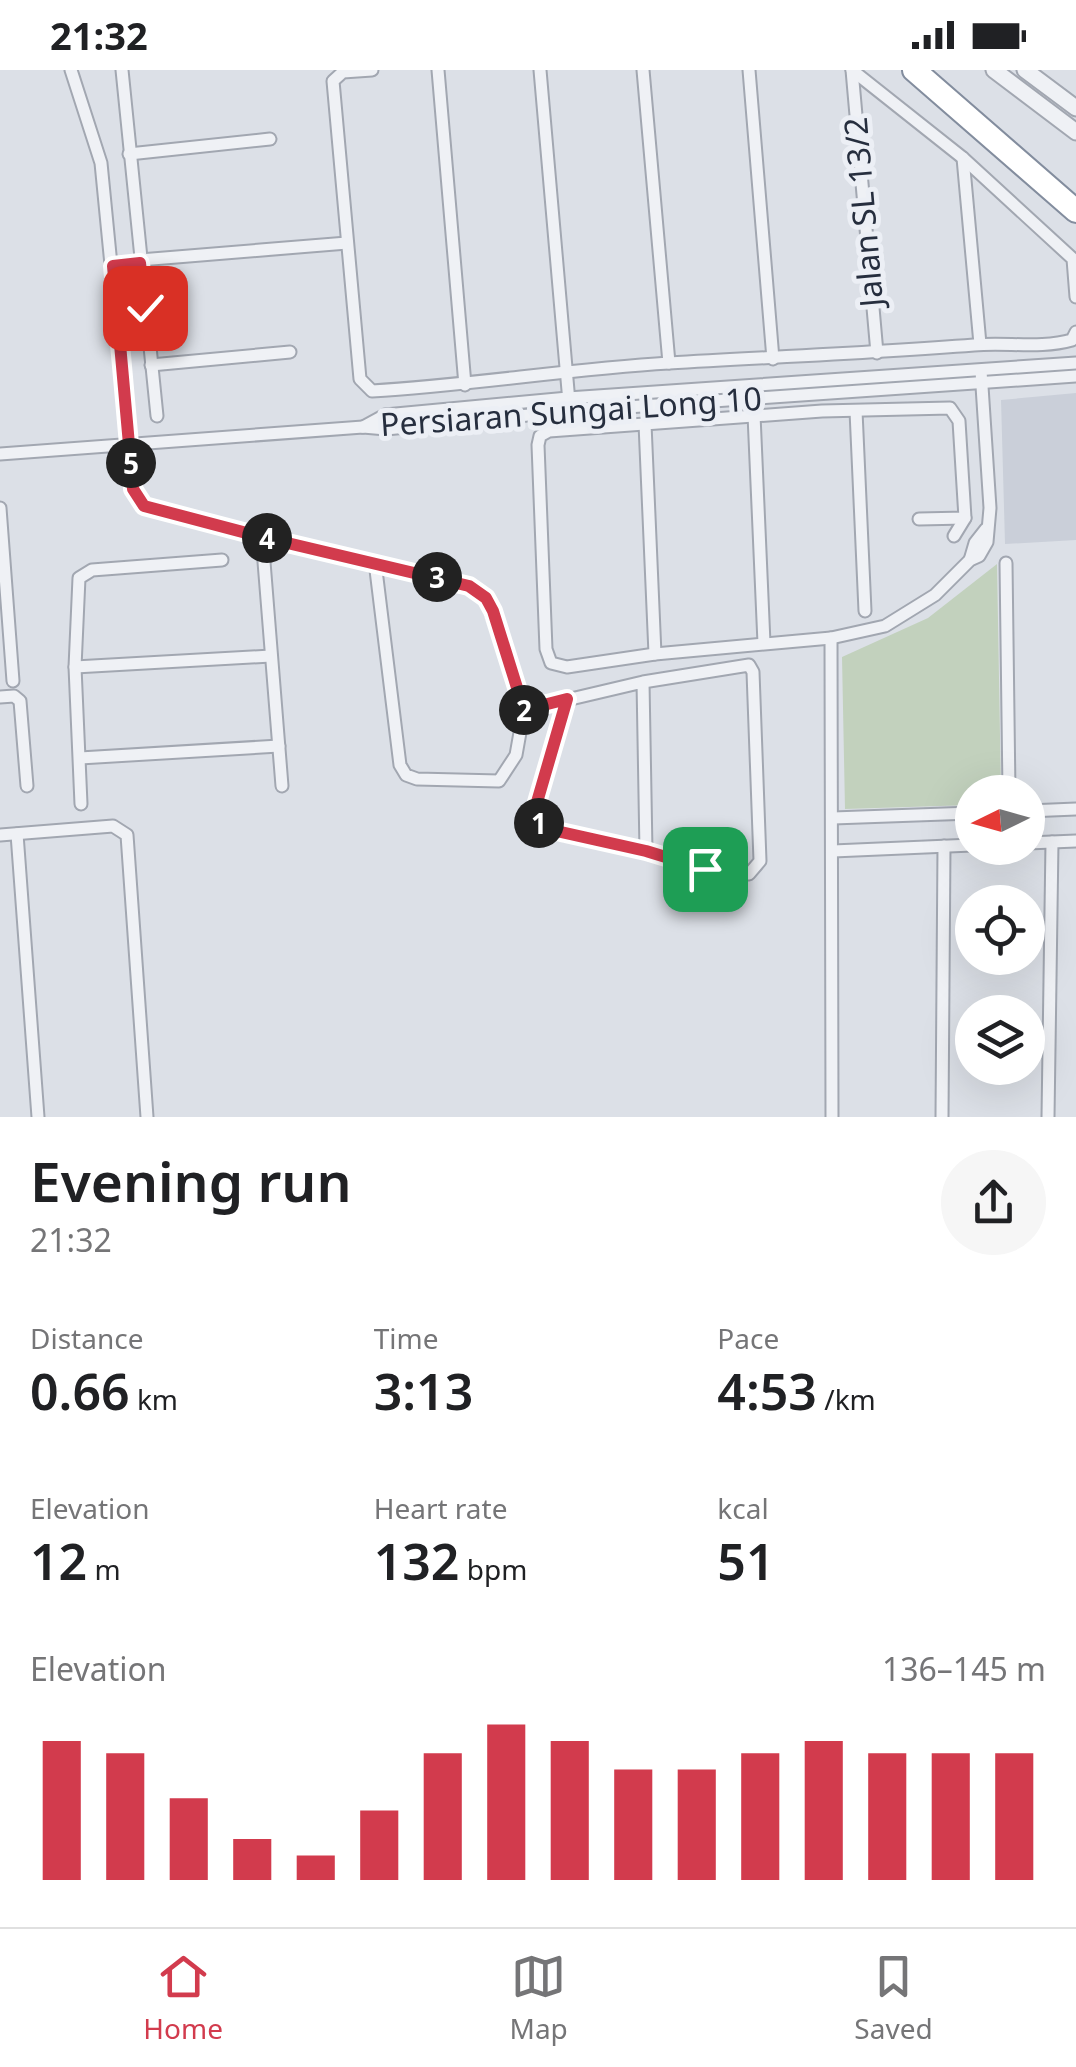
<!DOCTYPE html>
<html lang="en">
<head>
<meta charset="utf-8">
<style>
  body { margin:0; font-family:"Noto Sans",sans-serif; background:#f6f6f6; color:#202124; height:100vh; display:flex; flex-direction:column; font-size:38px; white-space:nowrap }
  * { box-sizing:border-box; margin:0 }
  p { font-size:32px; color:#757577 }
  .icon { flex:none; width:55px; height:55px; fill:none; stroke:currentColor; stroke-width:2; stroke-linecap:round; stroke-linejoin:round }
  .map { position:relative; height:1047px; overflow:hidden }
  .side { display:flex; flex-direction:column; background:#fff; flex:1 }
  .side>* { flex:none }
  .needle { width:65px; rotate:265deg }
  .buttons { position:absolute; left:955px; top:705px; display:grid; gap:20px }
  .buttons a { display:grid; place-items:center; width:90px; height:90px; border-radius:50%; background:#fff; box-shadow:0 10px 40px #0002; font-size:50px }
  .pin { position:absolute; display:grid; place-items:center; width:85px; height:85px; color:#fff; margin:-42px; border-radius:20px; box-shadow:0 5px 15px #0006 }
  .km { position:absolute; width:50px; height:50px; margin:-25px; border-radius:50%; background:#222; color:#fff; font-size:28px; line-height:50px; text-align:center }
  .round { display:grid; place-items:center; flex:none; width:105px; height:105px; border-radius:52px; background:#f6f6f6 }
  .summary { display:flex; align-items:center; justify-content:space-between; height:170px; padding:0 30px }
  h1 { font-size:55px; font-weight:600; line-height:75px }
  .metrics { display:grid; grid-template-columns:repeat(3,1fr); gap:15px; height:170px; padding:10px 30px }
  .metrics div { display:grid; align-content:center }
  .metrics b { font-size:50px; font-weight:600 }
  .metrics small { font-size:28px; font-weight:400 }
  .metrics p { font-size:28px }
  .chart { height:280px; padding:20px 30px }
  .chart p { display:flex; justify-content:space-between }
  .chart svg { width:100%; height:180px; margin-top:10px; stroke:#d23b4d; stroke-width:6 }
  .status { display:flex; justify-content:space-between; align-items:center; height:70px; padding:0 50px; background:#fff; direction:ltr }
  .status svg { height:28px; fill:currentColor }
  .tab-bar { display:flex; justify-content:space-around; align-items:center; height:140px; border-top:2px solid #e0e0e0; background:#fff; font-size:28px; color:#757577 }
  .tab-bar a { display:grid; justify-items:center; gap:5px }
  .tab-bar .selected { color:#d23b4d }
  .map>svg:first-child { display:block }
  .built { fill:#cacfd9 }
  .green { fill:#c2d1bd }
  .lines { fill:none; stroke-linecap:round; stroke-linejoin:round }
  .minor-casing { stroke:#a2a7b1; stroke-width:15 }
  .tertiary-casing { stroke:#a2a7b1; stroke-width:19 }
  .motorway-casing { stroke:#838d9e; stroke-width:26 }
  .minor { stroke:#eff1f5; stroke-width:11 }
  .tertiary { stroke:#eff1f5; stroke-width:15 }
  .motorway { stroke:#fff; stroke-width:22 }
  .route-casing { stroke:#fff; stroke-width:20 }
  .route { stroke:#d23b4d; stroke-width:12 }
  .labels { text-anchor:middle; stroke-width:10; stroke-linejoin:round; paint-order:stroke }
  .street-label { font-size:32px; fill:#262e3e; stroke:#eceff5 }
</style>
</head>
<body>
<div class="status"><b>21:32</b><svg viewBox="0 0 49 12"><path d="M0 12V9h3v3zM5 12V6h3v6zM10 12V3h3v9zM15 12V0h3v12zM26 1h20v11H26zM47 4h2v5h-2z"/></svg></div>
<div class="map">
<svg width="1076" height="1047" viewBox="0 0 1076 1047">
  <rect width="100%" height="100%" fill="#dce0e7"/>
  <polygon class="built" points="1076,323 1076,470 1005,474 1001,330"/>
  <polygon class="green" points="997,494 1001,722 972,722 972,735 845,739 842,587 928,548"/>
  <g class="lines">
    <defs>
      <g id="minor">
        <polyline points="71,0 101,93 133,419 145,435 262,467 469,516 486,527 524,640 516,685 499,711 417,709 406,705 400,695 375,492"/>
        <polyline points="122,0 157,346"/>
        <path d="M 372,0 L 343,2 L 333,11 L 360,309 L 372,321 C 471,315 570,299 669,293 C 771,287 872,283 974,275 C 1006,272 1041,279 1072,270 L 1076,262"/>
        <polyline points="438,0 465,315"/>
        <polyline points="540,0 569,332"/>
        <polyline points="643,0 669,293"/>
        <polyline points="749,0 773,289"/>
        <polyline points="852,0 963,88 1073,189 1076,227"/>
        <polyline points="852,0 877,283"/>
        <polyline points="129,84 270,69"/>
        <polyline points="963,88 980,274"/>
        <polyline points="140,190 347,173"/>
        <polyline points="151,295 290,282"/>
        <polyline points="856,341 865,541"/>
        <polyline points="754,345 764,573"/>
        <polyline points="645,354 655,584"/>
        <polyline points="363,357 385,345 568,328 1076,293"/>
        <polyline points="0,384 363,357 386,359 570,341 1076,306"/>
        <polyline points="0,438 13,611"/>
        <polyline points="919,449 965,448 959,351 950,338 822,341 549,361 540,366 538,375 546,579 551,593 567,597 655,584 831,568 885,556 935,525 970,490 979,486 987,472 990,438 981,301"/>
        <polyline points="954,466 965,448"/>
        <polyline points="262,467 282,716"/>
        <polyline points="970,490 975,473 986,459"/>
        <polyline points="1006,493 1009,722"/>
        <polyline points="831,568 832,1047"/>
        <polyline points="75,597 271,586"/>
        <polyline points="0,627 14,626 20,631 27,716"/>
        <path d="M 567,629 L 535,739 C 538,753 542,757 555,763 L 646,781"/>
        <polyline points="524,640 643,612 749,595 753,602 760,791 749,804 705,799 646,781 643,612"/>
        <polyline points="80,688 279,676"/>
        <polyline points="81,734 75,597 79,508 92,500 222,490"/>
        <polyline points="1028,741 1076,739"/>
        <polyline points="833,748 972,743"/>
        <polyline points="17,764 38,1047"/>
        <polyline points="0,765 113,756 127,765 147,1047"/>
        <polyline points="1028,773 1076,771"/>
        <polyline points="833,781 972,775"/>
        <polyline points="942,1047 944,776"/>
        <polyline points="1048,1047 1052,772"/>
      </g>
      <g id="tertiary">
        <polyline points="994,0 1076,62"/>
        <polyline points="1025,0 1076,38"/>
      </g>
      <polyline id="motorway" points="914,0 1076,141"/>
    </defs>
    <use href="#minor" class="minor-casing"/>
    <use href="#tertiary" class="tertiary-casing"/>
    <use href="#motorway" class="motorway-casing"/>
    <use href="#minor" class="minor"/>
    <use href="#tertiary" class="tertiary"/>
    <use href="#motorway" class="motorway"/>
  </g>
  <g class="lines">
    <defs>
      <polyline id="route" points="145,238 140,193 113,196 133,419 144,436 262,467 469,516 486,528 493,541 524,640 567,629 535,739 537,750 543,758 646,781 705,799"/>
    </defs>
    <use href="#route" class="route-casing"/>
    <use href="#route" class="route"/>
  </g>
  <g class="labels">
    <g class="street-label">
      <text transform="translate(864 142) rotate(-95)" y="11">Jalan SL 13/2</text>
      <text transform="translate(571 342) rotate(-4)" y="11">Persiaran Sungai Long 10</text>
    </g>
  </g>
</svg>
<div class="buttons">
<a><svg class="needle" viewBox="-14 -14 28 28"><path d="M0-13l5 13h-10z" fill="#e53935"/><path d="M0 13l5-13h-10z" fill="#757577"/></svg></a>
<a><svg class="icon" aria-label="locate" viewBox="0 0 24 24"><circle cx="12" cy="12" r="6"/><path d="M12 2v4M12 18v4M2 12h4M18 12h4"/></svg></a>
<a><svg class="icon" aria-label="layers" viewBox="0 0 24 24"><path d="M12 4l9 5-9 5-9-5zM3 14l9 5 9-5"/></svg></a>
</div>
<div class="pin" style="left:705px;top:799px;background:#1e9e55"><svg class="icon" aria-label="arrive" viewBox="0 0 24 24"><path d="M6 21V4h12l-3 4 3 4H6"/></svg></div>
<div class="pin" style="left:145px;top:238px;background:#d93025"><svg class="icon" aria-label="check" viewBox="0 0 24 24"><path d="M5 12l5 5 9-10"/></svg></div>
<b class="km" style="left:539px;top:753px">1</b>
<b class="km" style="left:524px;top:640px">2</b>
<b class="km" style="left:437px;top:507px">3</b>
<b class="km" style="left:267px;top:468px">4</b>
<b class="km" style="left:131px;top:393px">5</b>
</div>
<section class="side">
<div class="summary"><div><h1>Evening run</h1><p>21:32</p></div><a class="round"><svg class="icon" aria-label="share" viewBox="0 0 24 24"><path d="M12 15V3M7 8l5-5 5 5M5 13v7h14v-7"/></svg></a></div>
<div class="metrics">
<div><p>Distance</p><b>0.66<small> km</small></b></div>
<div><p>Time</p><b>3:13</b></div>
<div><p>Pace</p><b>4:53<small> /km</small></b></div>
</div>
<div class="metrics">
<div><p>Elevation</p><b>12<small> m</small></b></div>
<div><p>Heart rate</p><b>132<small> bpm</small></b></div>
<div><p>kcal</p><b>51</b></div>
</div>
<div class="chart"><p><span>Elevation</span>136–145 m</p>
<svg viewBox="0 0 160 44" preserveAspectRatio="none"><path d="M5 44V10M15 44V13M25 44V24M35 44V34M45 44V38M55 44V27M65 44V13M75 44V6M85 44V10M95 44V17M105 44V17M115 44V13M125 44V10M135 44V13M145 44V13M155 44V13"/></svg>
</div>
</section>
<nav class="tab-bar">
<a class="selected"><svg class="icon" aria-label="home" viewBox="0 0 24 24"><path d="M3 11l9-7 9 7M6 9v11h12V9"/></svg>Home</a>
<a><svg class="icon" aria-label="map" viewBox="0 0 24 24"><path d="M3 6l6-2 6 2 6-2v14l-6 2-6-2-6 2zM9 4v14M15 6v14"/></svg>Map</a>
<a><svg class="icon" aria-label="saved" viewBox="0 0 24 24"><path d="M7 4h10v16l-5-4-5 4z"/></svg>Saved</a>
</nav>
</body>
</html>
